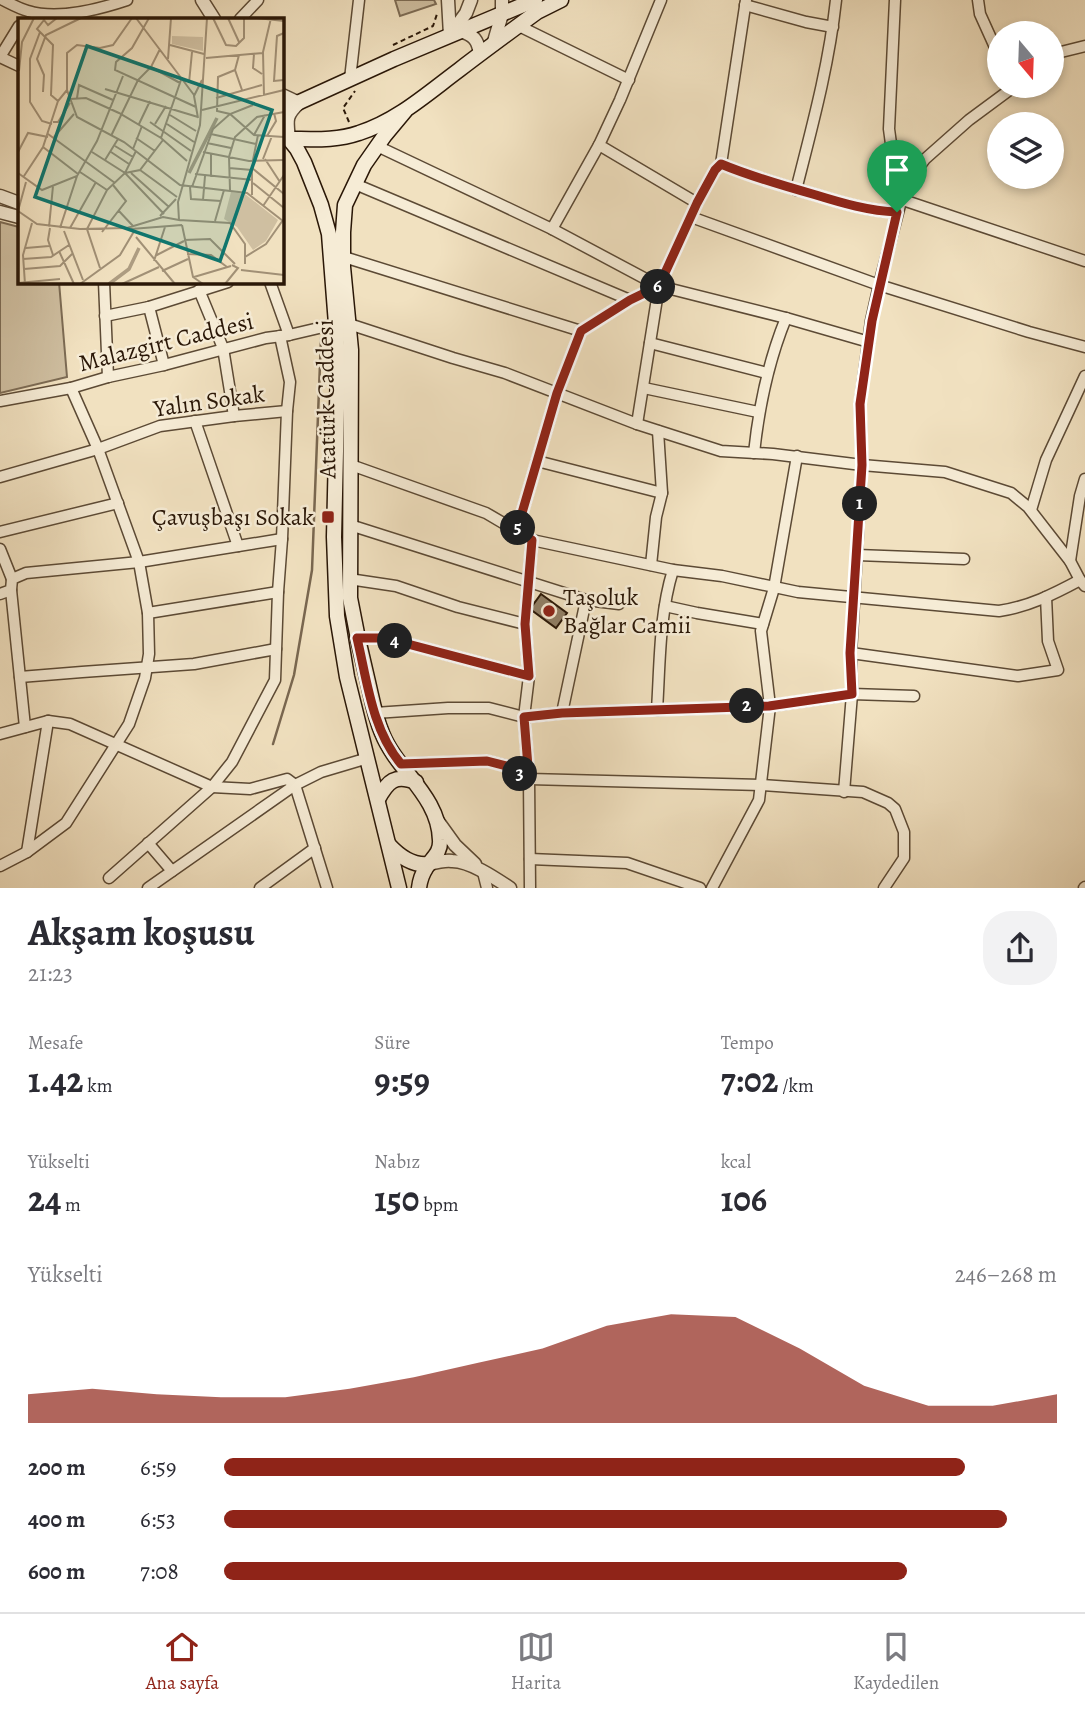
<!DOCTYPE html>
<html lang="tr">
<head>
<meta charset="utf-8">
<style>
  body { margin:0; font-family:Alegreya,serif; background:#f2f2f3; color:#2b2b33; height:100vh; display:flex; flex-direction:column; font-size:26px; white-space:nowrap }
  * { box-sizing:border-box; margin:0 }
  p { font-size:23px; color:#7c7c81 }
  .icon { flex:none; width:38px; height:38px; fill:none; stroke:currentColor; stroke-width:2; stroke-linecap:round; stroke-linejoin:round }
  .map { position:relative; height:888px; overflow:hidden }
  .sheet { display:flex; flex-direction:column; background:#fff; flex:1 }
  .sheet>* { flex:none }
  .needle { width:46px; rotate:161deg }
  .tools { position:absolute; left:987px; top:21px; display:grid; gap:14px }
  .tools a { display:grid; place-items:center; width:77px; height:77px; border-radius:50%; background:#fff; box-shadow:0 4px 10px #0003; font-size:35px }
  .pin { position:absolute; display:grid; place-items:center; width:60px; height:60px; color:#fff; margin:-72px -30px; border-radius:50% 50% 50% 0; rotate:-45deg; box-shadow:0 0 7px #0007 }
  .pin .icon { rotate:45deg }
  .km { position:absolute; width:35px; height:35px; margin:-18px; border-radius:50%; background:#222; color:#fff; font-size:19px; line-height:35px; text-align:center }
  .round { display:grid; place-items:center; flex:none; width:74px; height:74px; border-radius:28px; background:#f2f2f3 }
  .summary { display:flex; align-items:center; justify-content:space-between; height:119px; padding:0 28px }
  h1 { font-size:38px; font-weight:700; line-height:52px }
  .figures { display:grid; grid-template-columns:repeat(3,1fr); gap:10px; height:119px; padding:7px 28px }
  .figures div { display:grid; align-content:center }
  .figures b { font-size:35px; font-weight:700 }
  .figures small { font-size:19px; font-weight:400 }
  .figures p { font-size:19px }
  .chart { height:196px; padding:14px 28px }
  .chart p { display:flex; justify-content:space-between }
  .chart svg { width:100%; height:126px; margin-top:7px; fill:#8f2418; opacity:.7 }
  ul { padding:0 28px; list-style:none; font-size:23px }
  li { display:grid; grid-template-columns:112px 84px 1fr; align-items:center; height:52px }
  li i { height:18px; border-radius:9px; background:#8f2418 }
  .menu { display:flex; justify-content:space-around; align-items:center; height:98px; border-top:2px solid #e1e1e2; background:#fff; font-size:19px; color:#7c7c81 }
  .menu a { display:grid; justify-items:center; gap:4px }
  .menu .active { color:#8f2418 }
  .map>svg:first-child { display:block }
  .green { fill:#cfbfa1; stroke:#7c6b54; stroke-width:2 }
  .lines { fill:none; stroke-linecap:round; stroke-linejoin:round }
  .stream { stroke:#796750; stroke-width:2.5 }
  .building { fill:#918067; stroke:#2a1707; stroke-width:2 }
  .minor-casing { stroke:#5c4a35; stroke-width:13 }
  .tertiary-casing { stroke:#5c4a35; stroke-width:15 }
  .secondary-casing { stroke:#2a1707; stroke-width:17 }
  .path { stroke:#2a1707; stroke-width:2; stroke-dasharray:5 3.5; stroke-linecap:butt }
  .minor { stroke:#f6ecd6; stroke-width:10 }
  .tertiary { stroke:#f6ecd6; stroke-width:12 }
  .secondary { stroke:#f6ecd6; stroke-width:14 }
  .route-casing { stroke:#fff; stroke-width:14 }
  .route { stroke:#8f2418; stroke-width:9 }
  .poi-dot { fill:#8f2418; stroke:#f6ecd6; stroke-width:2.5 }
  .labels { text-anchor:middle; stroke-width:5; stroke-linejoin:round; paint-order:stroke }
  .street-label { font-size:24px; fill:#2a1707; stroke:#f6ecd6 }
  .poi-label { font-size:24px; fill:#2a1707; stroke:#f6ecd6; text-anchor:end }
  .inset-river { fill:none; stroke:#ad9c81; stroke-width:3.5 }
  .inset-road { fill:none; stroke:#a19076; stroke-width:2 }
  .view { fill:#0f766e; fill-opacity:0.15; stroke:#0f766e; stroke-width:3.5 }
  .inset-edge { fill:none; stroke:#2a1707; stroke-width:3.5 }
</style>
</head>
<body>
<div class="map">
<svg width="1085" height="888" viewBox="0 0 1085 888">
  <rect width="100%" height="100%" fill="#f1e1c0"/>
  <filter id="stains"><feTurbulence type="fractalNoise" baseFrequency=".00286" numOctaves="4"/><feColorMatrix values="0 0 0 0 .2 0 0 0 0 .09 0 0 0 0 .02 0 0 0 .5 -.17"/></filter>
  <radialGradient id="worn" r=".72"><stop offset=".6" stop-color="#630" stop-opacity="0"/><stop offset="1" stop-color="#630" stop-opacity=".3"/></radialGradient>
  <g class="green">
    <polygon points="395,0 434,0 436,4 400,16"/>
    <polygon points="0,222 19,227 19,282 59,282 67,377 0,393"/>
  </g>
  <g class="lines">
    <polyline class="stream" points="273,744 294,675 312,570 321,338"/>
  </g>
  <polygon class="building" points="541,594 567,613 556,628 530,609"/>
  <g class="lines">
    <defs>
      <g id="minor">
        <path d="M 3,0 C 11,4 20,9 28,11 C 57,20 100,9 127,0"/>
        <polyline points="661,0 620,100 599,145 697,203"/>
        <polyline points="895,0 889,129 894,166 905,186"/>
        <polyline points="978,0 980,14 999,56"/>
        <polyline points="745,5 806,22 833,27"/>
        <polyline points="240,19 258,0"/>
        <polyline points="519,26 629,80"/>
        <polyline points="0,57 19,26"/>
        <polyline points="0,57 19,66"/>
        <polyline points="1052,59 1061,52 1085,46"/>
        <polyline points="350,79 359,0"/>
        <polyline points="377,146 552,229 659,286 786,318 869,342"/>
        <path d="M 721,164 C 752,177 784,186 816,195 C 842,203 869,211 897,212"/>
        <polyline points="355,184 630,300"/>
        <path d="M 796,190 C 812,127 829,65 836,0"/>
        <polyline points="900,199 1085,261"/>
        <polyline points="691,217 879,285 1029,332 1085,347"/>
        <polyline points="552,229 599,145"/>
        <polyline points="344,257 581,331"/>
        <polyline points="104,282 108,377"/>
        <polyline points="270,282 289,335"/>
        <polyline points="199,290 223,348 234,416"/>
        <polyline points="149,307 164,365"/>
        <polyline points="105,316 149,307 228,282"/>
        <polyline points="650,343 767,373"/>
        <polyline points="644,388 758,412"/>
        <polyline points="0,401 71,388 108,377 164,365 266,338 289,335 336,324 349,324 453,358 505,373 637,424 721,451 773,454 862,465 945,472 1011,493 1028,507 1070,561 1080,580 1085,586"/>
        <polyline points="195,421 238,546"/>
        <polyline points="637,424 659,286 697,203 715,170 721,164 746,0"/>
        <path d="M 754,453 C 759,406 768,362 786,318"/>
        <polyline points="537,461 662,493"/>
        <path d="M 351,465 L 486,513 L 532,540 L 673,570 L 722,576 L 798,592 L 999,611 C 1028,607 1054,594 1080,580"/>
        <polyline points="0,477 98,449 160,426 234,416 287,411"/>
        <polyline points="1031,510 1046,460 1085,376"/>
        <polyline points="350,525 586,600 619,604"/>
        <polyline points="517,530 557,393 581,331 630,300 659,286"/>
        <polyline points="0,532 118,503"/>
        <polyline points="0,549 12,579"/>
        <polyline points="857,555 964,559"/>
        <polyline points="1070,561 1080,496 1085,479"/>
        <polyline points="651,565 656,517 662,493 658,431"/>
        <polyline points="349,579 396,586 458,607 525,624"/>
        <polyline points="11,590 25,727"/>
        <polyline points="0,594 11,590 12,579 26,573 139,562 282,539"/>
        <polyline points="665,606 697,613 763,624"/>
        <polyline points="148,613 278,592"/>
        <polyline points="357,638 385,638 529,676"/>
        <polyline points="851,653 1018,676 1058,670 1048,641 1046,597"/>
        <polyline points="20,677 82,672 194,664 276,649"/>
        <path d="M 657,710 C 660,664 659,615 673,570"/>
        <polyline points="375,713 448,708 489,708 524,717 562,713 770,706 852,694 914,696"/>
        <polyline points="562,713 586,600"/>
        <polyline points="0,734 48,721 70,724 212,787 250,789 287,779 295,785 327,888"/>
        <polyline points="401,764 487,761 511,767 529,779 761,785 863,792 888,803 895,809 904,832 904,858 884,888"/>
        <polyline points="844,792 852,694 851,653 862,465 860,404 871,321 879,285 905,186 925,159 969,120 1015,86"/>
        <polyline points="148,843 172,871"/>
        <polyline points="27,852 48,721"/>
        <polyline points="530,859 627,863 700,888"/>
        <polyline points="0,866 27,852 66,823 129,724 145,678 149,654 148,613 139,562 98,449 71,388"/>
        <polyline points="483,872 487,888"/>
        <polyline points="109,878 212,787 232,762 275,680 278,592 282,539 287,411 290,382 280,336"/>
        <polyline points="148,888 295,785 321,772 368,758"/>
        <polyline points="260,888 315,848"/>
        <polyline points="530,888 529,779 524,717 529,676 525,624 532,540"/>
        <polyline points="712,888 759,800 770,706 761,631 774,588 797,456"/>
        <polyline points="1084,888 1085,887"/>
      </g>
      <g id="tertiary">
        <polyline points="202,0 214,19"/>
        <polyline points="448,0 450,35"/>
        <path d="M 460,31 C 474,35 478,40 480,54"/>
        <polyline points="450,35 466,13 471,0"/>
        <polyline points="493,45 502,14 502,0"/>
        <path d="M 282,95 L 299,103 C 285,116 287,120 289,139"/>
        <polyline points="0,196 19,203"/>
        <polyline points="0,212 19,217"/>
        <polyline points="437,820 455,845 475,864"/>
        <path d="M 429,864 C 437,862 445,860 452,861 C 470,861 495,878 510,888"/>
      </g>
      <g id="secondary">
        <polyline points="282,110 394,59 535,0"/>
        <path d="M 405,111 L 385,135 L 364,165 L 345,205 L 343,232 L 343,267 L 351,350 L 350,598 C 355,626 361,654 368,682 C 372,699 375,717 382,733 C 397,771 439,796 440,840 C 441,853 432,858 426,868 C 422,874 420,880 419,888"/>
        <polyline points="289,139 297,149 304,162 321,205 329,234 336,324 338,366 334,537 337,616 347,677 399,888"/>
        <path d="M 289,139 C 312,139 336,141 359,133 C 397,121 428,93 459,70 C 485,50 511,31 537,12 L 561,0"/>
        <path d="M 378,799 C 388,781 395,774 416,782"/>
        <path d="M 389,845 C 400,857 413,866 429,864"/>
      </g>
    </defs>
    <use href="#minor" class="minor-casing"/>
    <use href="#tertiary" class="tertiary-casing"/>
    <use href="#secondary" class="secondary-casing"/>
    <g class="path">
      <polyline points="393,45 433,26 437,14"/>
      <polyline points="349,122 343,108 355,91"/>
    </g>
    <use href="#minor" class="minor"/>
    <use href="#tertiary" class="tertiary"/>
    <use href="#secondary" class="secondary"/>
  </g>
  <g class="lines">
    <defs>
      <path id="route" d="M 721,164 C 752,177 784,186 816,195 C 842,203 869,211 897,212 L 872,321 L 860,404 L 862,465 L 850,653 L 852,694 L 769,706 L 562,713 L 524,717 L 529,779 L 510,767 L 487,761 L 401,764 C 372,730 367,680 357,638 L 385,638 L 529,676 L 525,624 L 532,540 L 517,530 L 557,393 L 581,331 L 630,300 L 659,286 L 697,203 L 715,170 Z"/>
    </defs>
    <use href="#route" class="route-casing"/>
    <use href="#route" class="route"/>
  </g>
  <g class="poi-dot">
    <rect x="321" y="510" width="14" height="14" rx="3.5"/>
    <circle cx="549" cy="611" r="7"/>
  </g>
  <g class="labels">
    <g class="street-label">
      <text transform="translate(166 342) rotate(-14)" y="8">Malazgirt Caddesi</text>
      <text transform="translate(326 399) rotate(-91)" y="8">Atatürk Caddesi</text>
      <text transform="translate(209 401) rotate(-8)" y="8">Yalın Sokak</text>
    </g>
    <g class="poi-label">
      <text x="314" y="525">Çavuşbaşı Sokak</text>
      <text x="563" y="605" text-anchor="start">Taşoluk<tspan x="563" dy="28">Bağlar Camii</tspan></text>
    </g>
  </g>
  <g transform="translate(18 18)">
    <rect width="266" height="266" fill="#f1e1c0"/>
    <path d="M 154,18 L 185,19 L 185,33 L 154,26 ZM 213,174 L 227,176 L 260,202 L 248,223 L 235,232 L 219,209 L 206,201 Z" fill="#cfbfa1"/>
    <path class="inset-river" d="M 171,155 L 199,100M 91,266 L 111,251 L 121,230"/>
    <path class="inset-road" d="M 39,0 L 30,7 L 26,2 L 19,11 L 35,27 L 33,77 L 40,83M 114,0 L 95,27 L 82,30 L 59,27 L 49,35 L 49,72 L 59,99 L 106,124 L 162,167 L 229,175 L 265,203M 118,0 L 176,77M 131,0 L 114,30 L 98,44 L 97,52 L 178,89M 195,0 L 208,27 L 218,28 L 226,20 L 226,0M 210,0 L 221,24M 239,0 L 266,3M 22,14 L 12,41 L 12,84 L 24,103 L 34,106M 266,15 L 259,18 L 256,63 L 266,62M 152,27 L 186,36M 236,36 L 235,50 L 244,56M 221,37 L 217,52 L 224,72M 188,40 L 245,35M 150,41 L 153,0M 133,49 L 162,65M 217,52 L 200,59 L 199,93 L 212,96 L 236,117 L 266,119M 1,53 L 4,24 L 16,0M 171,65 L 174,34M 87,71 L 180,99M 25,74 L 26,57 L 19,41 L 28,17 L 63,0M 246,78 L 245,34 L 253,0M 59,80 L 61,67 L 95,82M 198,80 L 244,67M 52,81 L 68,80 L 101,95 L 143,120 L 169,143M 184,92 L 266,72M 152,97 L 178,113M 180,100 L 176,78 L 184,62M 35,104 L 40,104 L 52,85M 132,104 L 173,133M 121,106 L 132,83M 137,106 L 148,88M 149,106 L 176,124M 30,116 L 97,165M 193,116 L 238,126M 236,117 L 247,97M 93,118 L 120,62 L 133,49 L 142,31M 249,118 L 258,103 L 256,95M 36,119 L 56,96M 118,120 L 137,133M 143,120 L 164,59M 189,125 L 213,130M 97,128 L 115,139M 25,129 L 60,156M 115,131 L 124,108M 0,134 L 10,115 L 30,119M 74,134 L 107,155 L 146,196M 93,134 L 111,146M 185,134 L 231,143 L 266,142M 245,141 L 254,118M 247,141 L 262,164M 87,142 L 100,121M 235,142 L 240,117M 211,150 L 234,152M 234,150 L 266,176M 122,152 L 159,179M 62,154 L 89,172M 0,155 L 24,172 L 59,158 L 79,123 L 105,58M 107,155 L 122,152 L 145,122M 113,155 L 151,189M 177,156 L 235,162M 6,158 L 25,129 L 40,83 L 49,72M 193,159 L 193,136M 235,165 L 266,190M 172,169 L 173,181 L 203,183M 174,169 L 195,111 L 212,96 L 235,87M 212,172 L 211,139 L 217,119 L 239,99 L 266,94M 234,177 L 234,150M 185,182 L 187,158M 245,188 L 266,157M 100,192 L 115,208M 0,193 L 8,164M 0,193 L 19,206 L 62,211 L 109,210 L 145,199 L 161,202 L 160,184 L 182,107 L 189,0M 142,198 L 158,181M 161,202 L 212,205 L 227,226 L 227,246M 197,203 L 206,172M 164,207 L 175,259 L 185,266M 31,209 L 35,168M 32,210 L 30,222 L 35,237M 42,210 L 59,158M 52,210 L 78,164M 113,211 L 164,207M 46,213 L 65,262M 84,214 L 108,183 L 95,167M 118,219 L 157,266M 166,222 L 192,221 L 217,246M 8,230 L 31,228M 41,233 L 56,266M 169,236 L 193,237 L 209,249M 137,238 L 166,223M 227,239 L 248,226 L 265,202M 5,241 L 33,239 L 51,227M 136,243 L 147,209M 82,250 L 69,211 L 89,172 L 107,155 L 118,133M 6,251 L 42,248 L 54,236M 223,252 L 266,257M 144,253 L 170,241M 176,259 L 213,248M 0,265 L 42,261M 7,266 L 5,237 L 14,205M 62,266 L 102,237 L 118,210M 104,266 L 141,249M 207,266 L 220,250 L 214,247"/>
    <path class="view" d="M 69,28 L 254,92 L 202,243 L 17,179 Z"/>
    <rect width="266" height="266" class="inset-edge"/>
  </g>
  <rect width="100%" height="100%" filter="url(#stains)"/>
  <rect width="100%" height="100%" fill="url(#worn)"/>
</svg>
<div class="tools">
<a><svg class="needle" viewBox="-14 -14 28 28"><path d="M0-13l5 13h-10z" fill="#e53935"/><path d="M0 13l5-13h-10z" fill="#7c7c81"/></svg></a>
<a><svg class="icon" aria-label="layers" viewBox="0 0 24 24"><path d="M12 4l9 5-9 5-9-5zM3 14l9 5 9-5"/></svg></a>
</div>
<div class="pin" style="left:897px;top:212px;background:#1e9e55"><svg class="icon" aria-label="arrive" viewBox="0 0 24 24"><path d="M6 21V4h12l-3 4 3 4H6"/></svg></div>
<b class="km" style="left:860px;top:504px">1</b>
<b class="km" style="left:747px;top:706px">2</b>
<b class="km" style="left:520px;top:774px">3</b>
<b class="km" style="left:395px;top:641px">4</b>
<b class="km" style="left:518px;top:528px">5</b>
<b class="km" style="left:658px;top:287px">6</b>
</div>
<section class="sheet">
<div class="summary"><div><h1>Akşam koşusu</h1><p>21:23</p></div><a class="round"><svg class="icon" aria-label="share" viewBox="0 0 24 24"><path d="M12 15V3M7 8l5-5 5 5M5 13v7h14v-7"/></svg></a></div>
<div class="figures">
<div><p>Mesafe</p><b>1.42<small> km</small></b></div>
<div><p>Süre</p><b>9:59</b></div>
<div><p>Tempo</p><b>7:02<small> /km</small></b></div>
</div>
<div class="figures">
<div><p>Yükselti</p><b>24<small> m</small></b></div>
<div><p>Nabız</p><b>150<small> bpm</small></b></div>
<div><p>kcal</p><b>106</b></div>
</div>
<div class="chart"><p><span>Yükselti</span>246–268 m</p>
<svg viewBox="0 0 160 44" preserveAspectRatio="none"><path d="M0 44V34L10 32L20 34L30 35L40 35L50 32L60 28L70 23L80 18L90 10L100 6L110 7L120 18L130 31L140 38L150 38L160 34V44z"/></svg>
</div>
<ul>
<li><b>200 m</b>6:59<i style="width:89%"></i></li>
<li><b>400 m</b>6:53<i style="width:94%"></i></li>
<li><b>600 m</b>7:08<i style="width:82%"></i></li>
</ul>
</section>
<nav class="menu">
<a class="active"><svg class="icon" aria-label="home" viewBox="0 0 24 24"><path d="M3 11l9-7 9 7M6 9v11h12V9"/></svg>Ana sayfa</a>
<a><svg class="icon" aria-label="map" viewBox="0 0 24 24"><path d="M3 6l6-2 6 2 6-2v14l-6 2-6-2-6 2zM9 4v14M15 6v14"/></svg>Harita</a>
<a><svg class="icon" aria-label="saved" viewBox="0 0 24 24"><path d="M7 4h10v16l-5-4-5 4z"/></svg>Kaydedilen</a>
</nav>
</body>
</html>
